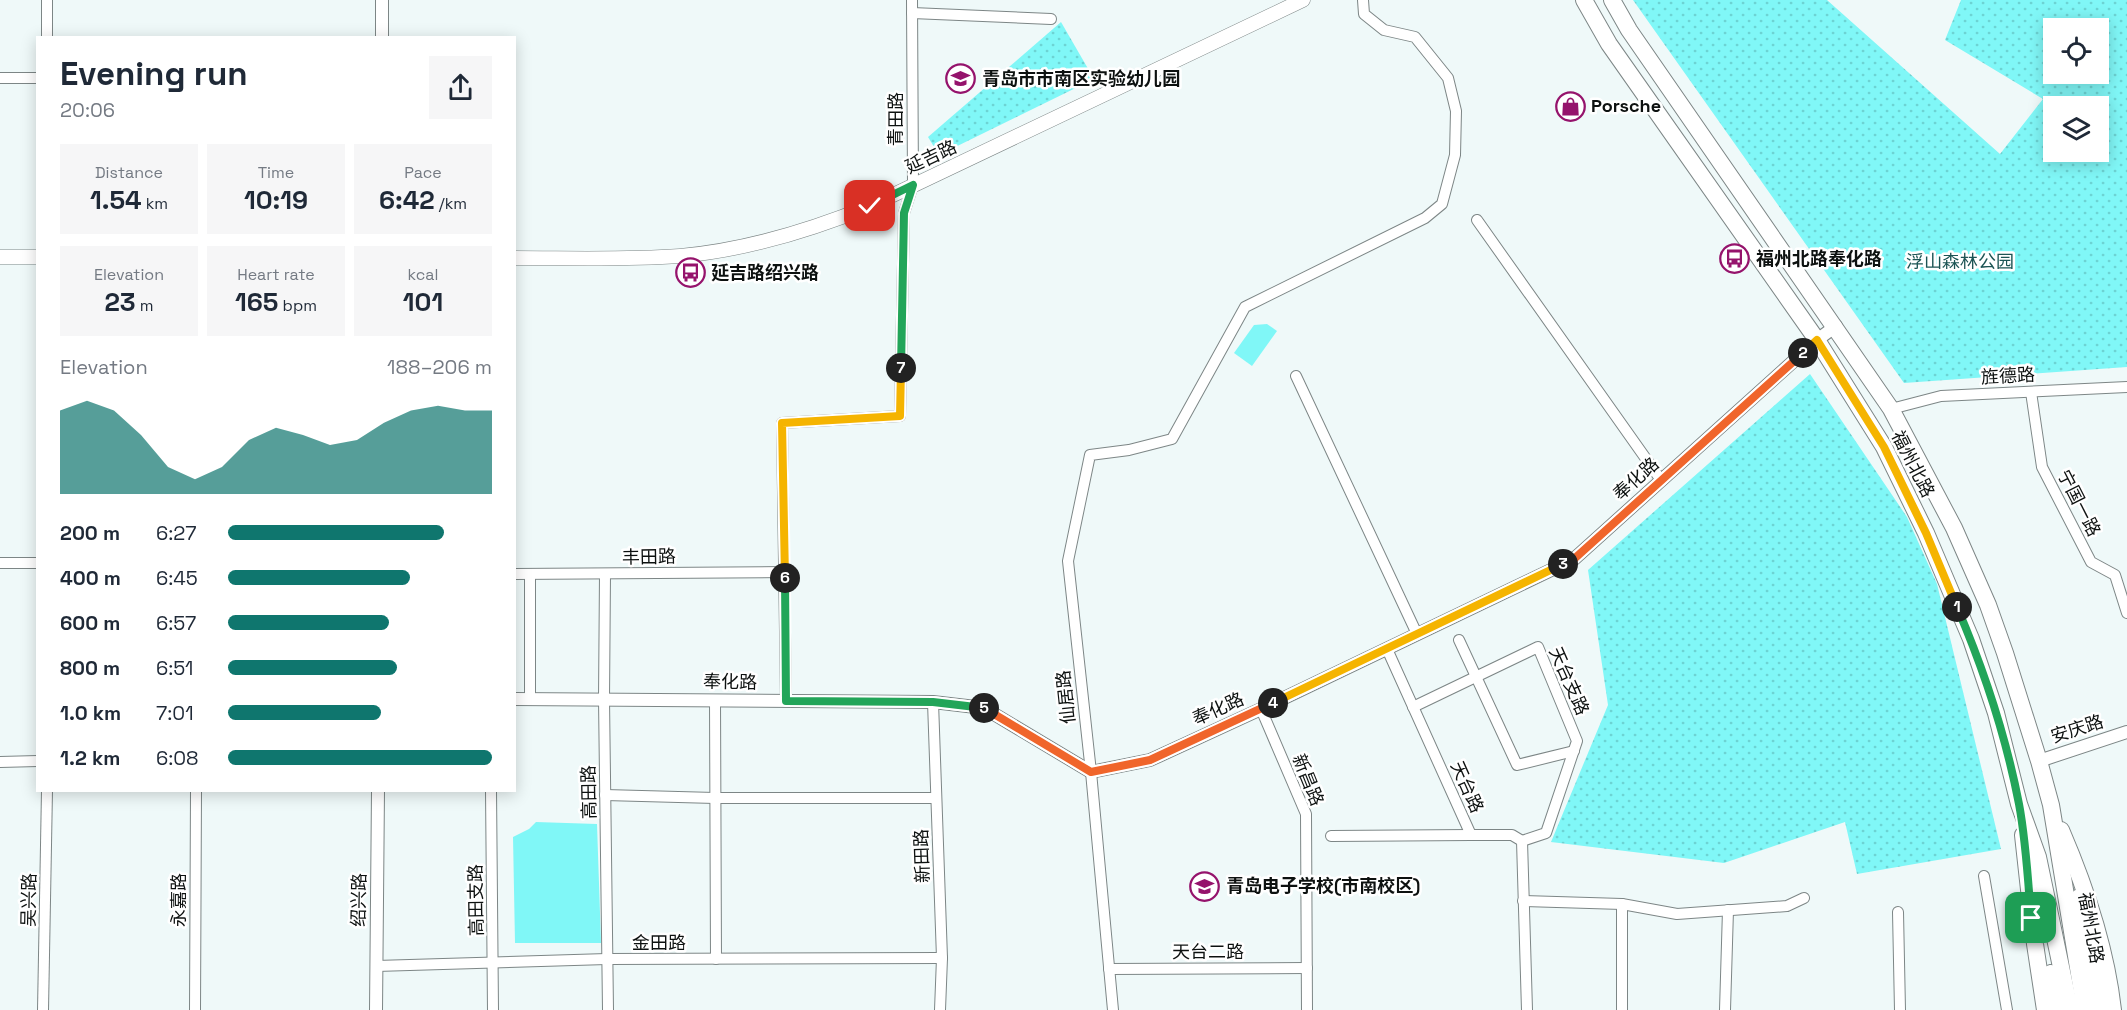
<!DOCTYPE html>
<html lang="en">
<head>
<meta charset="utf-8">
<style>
  body { margin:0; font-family:"Space Grotesk","Noto Sans SC",sans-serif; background:#f6f6f7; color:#1f2937; height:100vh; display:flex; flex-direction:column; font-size:22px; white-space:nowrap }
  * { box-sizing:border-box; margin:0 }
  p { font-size:20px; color:#747a83 }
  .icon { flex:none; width:33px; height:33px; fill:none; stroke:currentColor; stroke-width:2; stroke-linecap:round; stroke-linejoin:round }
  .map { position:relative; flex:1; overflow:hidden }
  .panel { position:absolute; left:36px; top:36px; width:480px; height:756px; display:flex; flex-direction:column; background:#fff; border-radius:0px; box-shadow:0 3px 15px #0003 }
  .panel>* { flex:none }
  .buttons { position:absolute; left:2043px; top:18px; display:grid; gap:12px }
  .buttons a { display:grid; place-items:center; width:66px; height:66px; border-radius:0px; background:#fff; box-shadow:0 3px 15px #0003; font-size:30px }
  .pin { position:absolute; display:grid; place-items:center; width:51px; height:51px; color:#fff; margin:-26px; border-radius:12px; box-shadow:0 3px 9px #0006 }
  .km { position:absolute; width:30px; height:30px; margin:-15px; border-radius:50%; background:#222; color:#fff; font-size:16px; line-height:30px; text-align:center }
  .round { display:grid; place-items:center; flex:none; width:63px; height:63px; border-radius:0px; background:#f6f6f7 }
  .headline { display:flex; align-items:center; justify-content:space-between; height:102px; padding:0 24px }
  h1 { font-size:33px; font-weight:700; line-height:45px }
  .figures { display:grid; grid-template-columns:repeat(3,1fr); gap:9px; height:102px; padding:6px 24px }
  .figures div { display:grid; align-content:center; border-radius:0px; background:#f6f6f7; text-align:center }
  .figures b { font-size:26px; font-weight:700 }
  .figures small { font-size:16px; font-weight:400 }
  .figures p { font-size:16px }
  .chart { height:168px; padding:12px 24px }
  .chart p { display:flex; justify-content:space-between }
  .chart svg { width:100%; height:108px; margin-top:6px; fill:#0f766e; opacity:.7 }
  ul { padding:0 24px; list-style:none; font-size:20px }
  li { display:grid; grid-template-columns:96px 72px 1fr; align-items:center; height:45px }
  li i { height:15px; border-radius:8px; background:#0f766e }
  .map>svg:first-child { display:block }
  .park { fill:url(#park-dots); fill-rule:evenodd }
  .pitch { fill:#80f7f7 }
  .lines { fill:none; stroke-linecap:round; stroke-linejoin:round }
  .minor-casing { stroke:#7d8686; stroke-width:12 }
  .tertiary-casing { stroke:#7d8686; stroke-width:14 }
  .secondary-casing { stroke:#7d8686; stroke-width:15 }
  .primary-casing { stroke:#7d8686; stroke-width:18 }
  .trunk-casing { stroke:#7d8686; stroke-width:18 }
  .minor { stroke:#fff; stroke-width:10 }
  .tertiary { stroke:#fff; stroke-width:12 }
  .secondary { stroke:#fff; stroke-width:14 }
  .primary { stroke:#fff; stroke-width:16 }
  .trunk { stroke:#fff; stroke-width:16 }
  .split-1-casing { stroke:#fff; stroke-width:12 }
  .split-2-casing { stroke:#fff; stroke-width:12 }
  .split-3-casing { stroke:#fff; stroke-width:12 }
  .split-4-casing { stroke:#fff; stroke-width:12 }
  .split-5-casing { stroke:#fff; stroke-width:12 }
  .split-6-casing { stroke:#fff; stroke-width:12 }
  .split-7-casing { stroke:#fff; stroke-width:12 }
  .split-8-casing { stroke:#fff; stroke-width:12 }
  .split-1 { stroke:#22a559; stroke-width:8 }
  .split-2 { stroke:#f5b400; stroke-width:8 }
  .split-3 { stroke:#f0652b; stroke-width:8 }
  .split-4 { stroke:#f5b400; stroke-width:8 }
  .split-5 { stroke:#f0652b; stroke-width:8 }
  .split-6 { stroke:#22a559; stroke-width:8 }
  .split-7 { stroke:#f5b400; stroke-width:8 }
  .split-8 { stroke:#22a559; stroke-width:8 }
  .labels { text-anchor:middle; stroke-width:5; stroke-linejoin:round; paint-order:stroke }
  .poi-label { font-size:18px; font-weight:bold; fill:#0d1110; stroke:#fff; text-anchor:start }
  .street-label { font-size:18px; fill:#0d1110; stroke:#fff }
  .park-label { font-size:18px; fill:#1c5454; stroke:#fff }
</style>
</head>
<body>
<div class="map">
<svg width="2127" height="1010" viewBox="0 0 2127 1010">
  <defs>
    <pattern id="park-dots" width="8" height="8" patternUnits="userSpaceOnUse" patternTransform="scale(1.5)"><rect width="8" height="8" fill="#80f7f7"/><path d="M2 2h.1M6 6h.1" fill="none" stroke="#6dd3d3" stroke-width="1.8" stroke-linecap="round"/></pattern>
  </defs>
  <rect width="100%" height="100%" fill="#eff9f9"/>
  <g class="park">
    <path d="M 1633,0 L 1827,0 L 2000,154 L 2043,99 L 1945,40 L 1961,0 L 2127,0 L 2127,367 L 1904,383 ZM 2098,28 L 2098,74 L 2054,74 L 2054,28 ZM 2098,106 L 2098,152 L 2054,152 L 2054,106 Z"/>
    <polygon points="1061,22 1094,79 939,155 928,137"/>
    <polygon points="1810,374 1907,517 1937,584 2001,849 1857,874 1845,822 1724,863 1551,842 1608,705 1588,570"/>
  </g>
  <g class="pitch">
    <polygon points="1267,324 1277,331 1252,366 1234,353 1254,325"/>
    <polygon points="536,822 597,824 601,943 515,943 513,837 529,829"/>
  </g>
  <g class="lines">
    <defs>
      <g id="minor">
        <polyline points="912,13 1051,19"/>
        <polyline points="47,38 47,0"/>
        <polyline points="0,78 38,78"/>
        <polyline points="1477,220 1661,480"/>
        <polyline points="1296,376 1417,634"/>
        <polyline points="2031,392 2042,467 2091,562 2115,575 2127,613"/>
        <polyline points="1891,409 1941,396 2127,387"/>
        <polyline points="0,563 38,563"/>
        <polyline points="514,574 784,572"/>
        <polyline points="530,574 530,699"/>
        <polyline points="605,574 604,699 608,1010"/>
        <polyline points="1459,640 1517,765 1574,751"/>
        <polyline points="1387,649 1471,835 1512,835 1522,841 1527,1010"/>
        <polyline points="715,700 716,959"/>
        <polyline points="786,701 782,423 900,416 904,213 913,185 912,0"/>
        <polyline points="933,702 942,958 940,1010"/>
        <polyline points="1413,707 1538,647 1577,741 1546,833 1522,841"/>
        <polyline points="1261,709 1306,814 1307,1010"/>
        <polyline points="0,762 38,761"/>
        <polyline points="491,790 493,1010"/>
        <polyline points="605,795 715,798 936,798"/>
        <polyline points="1331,836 1471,835"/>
        <polyline points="1984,876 2007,1010"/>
        <polyline points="1523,901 1622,904 1677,914 1787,906 1804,898"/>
        <polyline points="1898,912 1900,1010"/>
        <polyline points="376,966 607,959 942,958"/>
        <polyline points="1109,969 1307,968"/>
        <polyline points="43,1010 47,790"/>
        <polyline points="195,1010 196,790"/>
        <polyline points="1113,1010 1091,772 1068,561 1090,455 1129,450 1172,439 1245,307 1425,218 1442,204 1455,155 1456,111 1448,78 1415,37 1384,30 1364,14 1363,0"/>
        <polyline points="1622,1010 1622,904"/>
        <polyline points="1725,1010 1728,910"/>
      </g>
      <g id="tertiary">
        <polyline points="382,38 382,0"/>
        <polyline points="514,699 933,702 984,708 1091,772 1150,760 1261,709 1574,559 1817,340 1836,326"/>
        <polyline points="2039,761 2127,732"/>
        <polyline points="376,1010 378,790"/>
      </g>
      <g id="secondary">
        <polyline points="0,257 38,257"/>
        <path d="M 514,258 C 569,258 625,260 680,256 C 745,250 809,231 870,206 L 1303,0"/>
      </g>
      <g id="primary">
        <polyline points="1584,0 1609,44 1817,340 1884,447 1926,533 1971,639 1996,713 2019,804 2038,857 2070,1010"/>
        <polyline points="1612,0 1629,30 1891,409 1954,528 1988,605 2005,653 2039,761 2051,805 2085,1010"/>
        <path d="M 2061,830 C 2086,888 2106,947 2113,1010"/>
        <polyline points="2023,835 2035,944 2045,1010"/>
        <polyline points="2079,897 2092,964"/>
      </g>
      <g id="trunk">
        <polyline points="2092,964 2100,1010"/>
        <polyline points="2051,973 2057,1010"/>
      </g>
    </defs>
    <use href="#minor" class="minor-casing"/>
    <use href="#tertiary" class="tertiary-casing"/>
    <use href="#secondary" class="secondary-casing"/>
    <use href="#primary" class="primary-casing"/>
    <use href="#trunk" class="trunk-casing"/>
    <use href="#minor" class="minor"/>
    <use href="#tertiary" class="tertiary"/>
    <use href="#secondary" class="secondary"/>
    <use href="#primary" class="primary"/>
    <use href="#trunk" class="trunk"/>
  </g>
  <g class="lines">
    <defs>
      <path id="split-1" d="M 1957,607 C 1984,670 2006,737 2019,804 C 2026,841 2028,880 2031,918"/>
      <polyline id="split-2" points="1803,353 1817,340 1884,447 1926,533 1957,607"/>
      <polyline id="split-3" points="1563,564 1574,559 1803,353"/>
      <polyline id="split-4" points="1273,703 1563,564"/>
      <polyline id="split-5" points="984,708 1091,772 1150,760 1273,703"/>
      <polyline id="split-6" points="785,578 786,701 933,702 984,708"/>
      <polyline id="split-7" points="785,578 782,423 900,416 901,368"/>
      <polyline id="split-8" points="870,206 913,185 904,213 901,368"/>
    </defs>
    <use href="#split-1" class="split-1-casing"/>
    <use href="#split-2" class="split-2-casing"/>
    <use href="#split-3" class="split-3-casing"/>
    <use href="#split-4" class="split-4-casing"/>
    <use href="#split-5" class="split-5-casing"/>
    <use href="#split-6" class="split-6-casing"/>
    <use href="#split-7" class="split-7-casing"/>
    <use href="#split-8" class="split-8-casing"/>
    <use href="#split-1" class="split-1"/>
    <use href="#split-2" class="split-2"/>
    <use href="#split-3" class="split-3"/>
    <use href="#split-4" class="split-4"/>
    <use href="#split-5" class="split-5"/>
    <use href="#split-6" class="split-6"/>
    <use href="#split-7" class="split-7"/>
    <use href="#split-8" class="split-8"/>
  </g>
  <defs>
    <symbol id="school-ring" viewBox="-11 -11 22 22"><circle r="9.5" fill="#fff" stroke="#95136c" stroke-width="1.5"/><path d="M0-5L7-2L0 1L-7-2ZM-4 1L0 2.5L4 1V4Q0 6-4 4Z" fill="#95136c"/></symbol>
    <symbol id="shop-ring" viewBox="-11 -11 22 22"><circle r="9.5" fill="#fff" stroke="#95136c" stroke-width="1.5"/><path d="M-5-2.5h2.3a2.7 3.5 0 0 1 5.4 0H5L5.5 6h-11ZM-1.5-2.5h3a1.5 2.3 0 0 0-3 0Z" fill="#95136c"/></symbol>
    <symbol id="bus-ring" viewBox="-11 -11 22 22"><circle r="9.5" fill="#fff" stroke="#95136c" stroke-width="1.5"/><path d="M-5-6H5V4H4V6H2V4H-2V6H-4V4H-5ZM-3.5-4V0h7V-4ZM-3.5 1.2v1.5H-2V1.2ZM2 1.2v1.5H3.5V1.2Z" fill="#95136c"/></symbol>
  </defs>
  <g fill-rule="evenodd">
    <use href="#school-ring" x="944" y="62" width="33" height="33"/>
    <use href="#shop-ring" x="1554" y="90" width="33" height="33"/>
    <use href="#bus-ring" x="1718" y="242" width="33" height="33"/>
    <use href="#bus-ring" x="674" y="256" width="33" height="33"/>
    <use href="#school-ring" x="1188" y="870" width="33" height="33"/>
  </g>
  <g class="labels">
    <g class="poi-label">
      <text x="982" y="85">青岛市市南区实验幼儿园</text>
      <text x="1591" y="112">Porsche</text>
      <text x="1756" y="265">福州北路奉化路</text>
      <text x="711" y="279">延吉路绍兴路</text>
      <text x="1226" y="892">青岛电子学校(市南校区)</text>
    </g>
    <g class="street-label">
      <text transform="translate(896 119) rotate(-90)" y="6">青田路</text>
      <text transform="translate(931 157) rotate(-25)" y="6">延吉路</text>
      <text transform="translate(2008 376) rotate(-3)" y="6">旌德路</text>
      <text transform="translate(1913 464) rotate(63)" y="6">福州北路</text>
      <text transform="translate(1636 479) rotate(-42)" y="6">奉化路</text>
      <text transform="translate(2079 503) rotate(63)" y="6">宁国一路</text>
      <text transform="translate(649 557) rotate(-1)" y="6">丰田路</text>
      <text transform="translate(1569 681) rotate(66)" y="6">天台支路</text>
      <text transform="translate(730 682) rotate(1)" y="6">奉化路</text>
      <text transform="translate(1066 697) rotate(-96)" y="6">仙居路</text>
      <text transform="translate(1218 709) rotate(-24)" y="6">奉化路</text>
      <text transform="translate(2077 729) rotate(-18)" y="6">安庆路</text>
      <text transform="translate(1308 780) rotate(68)" y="6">新昌路</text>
      <text transform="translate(1467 787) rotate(66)" y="6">天台路</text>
      <text transform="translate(589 792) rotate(-91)" y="6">高田路</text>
      <text transform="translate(922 856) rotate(-92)" y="6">新田路</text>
      <text transform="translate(29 900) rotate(-89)" y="6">吴兴路</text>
      <text transform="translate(179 900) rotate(-90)" y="6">永嘉路</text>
      <text transform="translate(359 900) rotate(-89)" y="6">绍兴路</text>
      <text transform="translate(476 900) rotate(-91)" y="6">高田支路</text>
      <text transform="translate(2091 928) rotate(80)" y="6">福州北路</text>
      <text x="659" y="949">金田路</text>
      <text x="1208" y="958">天台二路</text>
    </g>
    <g class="park-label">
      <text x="1960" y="268">浮山森林公园</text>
    </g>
  </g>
</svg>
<div class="buttons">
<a><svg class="icon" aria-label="locate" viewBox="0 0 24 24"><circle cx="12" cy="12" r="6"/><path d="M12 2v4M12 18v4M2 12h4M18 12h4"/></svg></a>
<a><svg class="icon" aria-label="layers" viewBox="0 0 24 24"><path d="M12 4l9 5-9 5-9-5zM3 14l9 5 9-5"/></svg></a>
</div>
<div class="pin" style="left:2031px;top:918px;background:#1e9e55"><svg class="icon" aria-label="arrive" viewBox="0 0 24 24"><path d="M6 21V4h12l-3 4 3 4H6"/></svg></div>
<div class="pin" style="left:870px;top:206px;background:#d93025"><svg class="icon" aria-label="check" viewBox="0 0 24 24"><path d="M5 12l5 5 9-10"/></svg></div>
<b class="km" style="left:1957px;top:607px">1</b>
<b class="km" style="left:1803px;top:353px">2</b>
<b class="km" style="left:1563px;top:564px">3</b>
<b class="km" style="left:1273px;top:703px">4</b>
<b class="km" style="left:984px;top:708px">5</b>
<b class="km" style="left:785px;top:578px">6</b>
<b class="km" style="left:901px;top:368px">7</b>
<section class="panel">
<div class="headline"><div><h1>Evening run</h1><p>20:06</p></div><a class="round"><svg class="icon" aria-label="share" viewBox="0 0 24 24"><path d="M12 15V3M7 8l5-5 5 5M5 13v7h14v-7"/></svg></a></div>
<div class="figures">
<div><p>Distance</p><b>1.54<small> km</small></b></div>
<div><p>Time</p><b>10:19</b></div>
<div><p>Pace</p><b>6:42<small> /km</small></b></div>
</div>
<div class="figures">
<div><p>Elevation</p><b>23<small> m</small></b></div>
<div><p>Heart rate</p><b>165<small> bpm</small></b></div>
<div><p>kcal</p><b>101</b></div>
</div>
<div class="chart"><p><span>Elevation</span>188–206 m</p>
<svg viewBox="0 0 160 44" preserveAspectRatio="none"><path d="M0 44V10L10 6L20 10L30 20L40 33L50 38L60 33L70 22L80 17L90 20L100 24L110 22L120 15L130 10L140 8L150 10L160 10V44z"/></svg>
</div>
<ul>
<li><b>200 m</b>6:27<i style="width:82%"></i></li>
<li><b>400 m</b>6:45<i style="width:69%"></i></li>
<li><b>600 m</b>6:57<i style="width:61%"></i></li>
<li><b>800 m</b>6:51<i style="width:64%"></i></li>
<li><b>1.0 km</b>7:01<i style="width:58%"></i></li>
<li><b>1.2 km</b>6:08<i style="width:100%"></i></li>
</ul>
</section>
</div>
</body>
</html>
